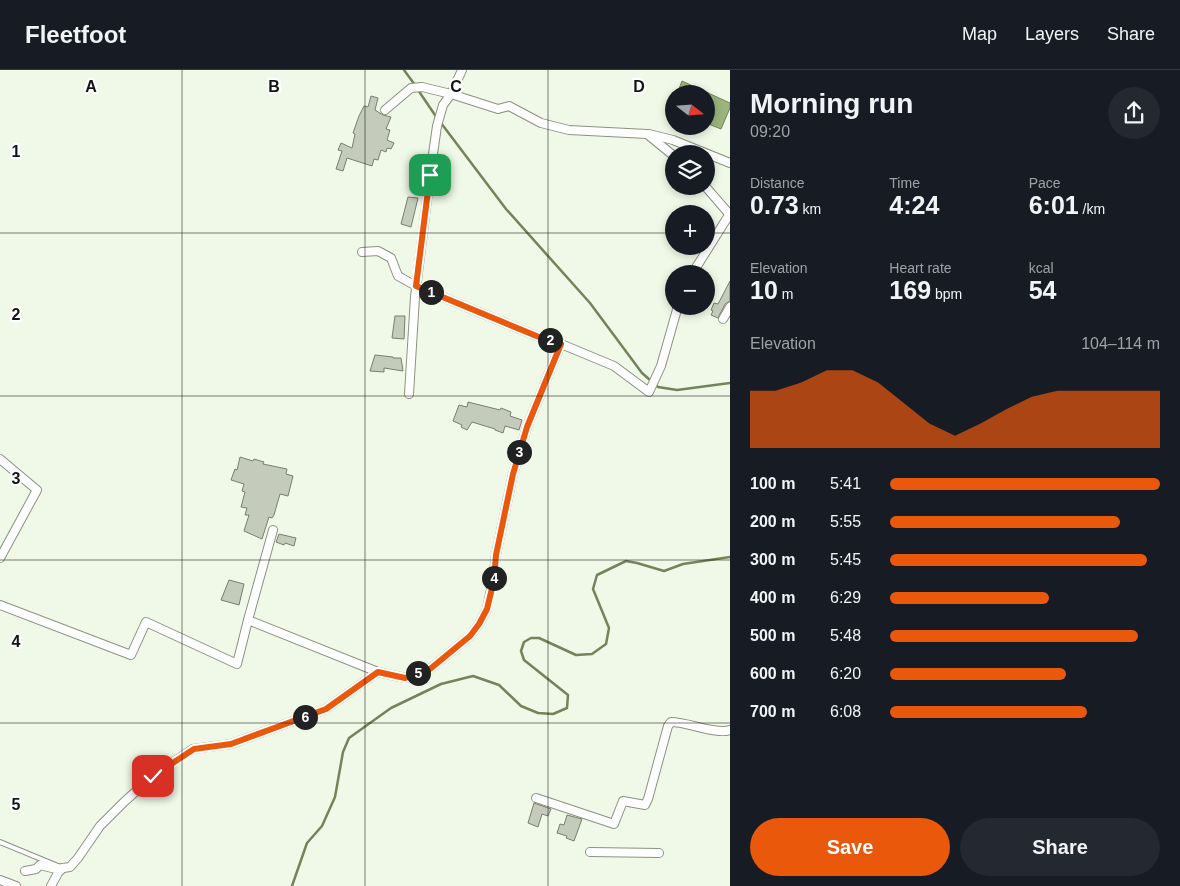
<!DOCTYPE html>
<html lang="en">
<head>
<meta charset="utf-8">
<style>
  body { margin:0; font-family:Helvetica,sans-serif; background:#242831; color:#f1f3f6; height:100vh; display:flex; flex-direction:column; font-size:19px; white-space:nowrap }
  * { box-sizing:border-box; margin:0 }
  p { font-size:16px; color:#9ea1a6 }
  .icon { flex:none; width:28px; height:28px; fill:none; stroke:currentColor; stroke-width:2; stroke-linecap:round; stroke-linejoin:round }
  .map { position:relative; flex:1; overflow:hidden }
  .drawer { display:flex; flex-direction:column; background:#171b24; width:450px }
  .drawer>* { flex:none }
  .needle { width:32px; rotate:107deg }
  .tools { position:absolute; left:665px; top:15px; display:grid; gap:10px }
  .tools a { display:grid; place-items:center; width:50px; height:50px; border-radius:50%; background:#171b24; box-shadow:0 2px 8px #0003; font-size:25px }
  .pin { position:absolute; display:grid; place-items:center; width:42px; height:42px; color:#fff; margin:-21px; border-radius:10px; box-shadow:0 2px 8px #0006 }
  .km { position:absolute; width:25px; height:25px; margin:-12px; border-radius:50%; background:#222; color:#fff; font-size:14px; line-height:25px; text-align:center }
  .round { display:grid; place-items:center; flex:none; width:52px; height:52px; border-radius:26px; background:#242831 }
  .headline { display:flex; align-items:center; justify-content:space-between; height:85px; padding:0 20px }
  h1 { font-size:28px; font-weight:700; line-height:38px }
  .metrics { display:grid; grid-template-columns:repeat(3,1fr); gap:8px; height:85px; padding:5px 20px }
  .metrics div { display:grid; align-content:center }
  .metrics b { font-size:25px; font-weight:700 }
  .metrics small { font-size:14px; font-weight:400 }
  .metrics p { font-size:14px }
  .chart { height:140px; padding:10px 20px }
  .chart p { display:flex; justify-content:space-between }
  .chart svg { width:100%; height:90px; margin-top:5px; fill:#ea580c; opacity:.7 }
  .cta { display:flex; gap:10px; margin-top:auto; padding:10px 20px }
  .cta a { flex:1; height:58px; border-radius:30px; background:#ea580c; color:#fff; font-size:20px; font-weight:700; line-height:58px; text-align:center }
  .cta a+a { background:#242831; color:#f1f3f6 }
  ul { padding:0 20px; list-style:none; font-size:16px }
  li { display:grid; grid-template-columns:80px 60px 1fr; align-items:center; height:38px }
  li i { height:12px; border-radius:6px; background:#ea580c }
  header { display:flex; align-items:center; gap:30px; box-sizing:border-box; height:70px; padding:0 25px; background:#171b24; border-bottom:1px solid #363941 }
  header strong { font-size:24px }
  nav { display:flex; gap:28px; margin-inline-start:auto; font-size:18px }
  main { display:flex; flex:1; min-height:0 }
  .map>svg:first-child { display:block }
  .water { fill:#9cb37b; stroke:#73845b }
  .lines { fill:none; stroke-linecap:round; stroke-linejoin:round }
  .stream { stroke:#73845b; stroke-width:2.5 }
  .building { fill:#c4cbbb; stroke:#787f70 }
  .lane-casing { stroke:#8b9283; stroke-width:6 }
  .street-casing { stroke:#8b9283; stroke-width:10 }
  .lane { stroke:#fff; stroke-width:4 }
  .street { stroke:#fff; stroke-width:8 }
  .route-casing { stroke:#fff; stroke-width:10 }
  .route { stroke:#ea580c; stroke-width:6 }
  .grid { fill:none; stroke:#131610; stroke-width:1; stroke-opacity:0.55 }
  .grid-label { font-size:16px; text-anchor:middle; font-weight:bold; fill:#131610; stroke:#fff; stroke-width:4.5; stroke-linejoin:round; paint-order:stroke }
</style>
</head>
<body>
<header>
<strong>Fleetfoot</strong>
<nav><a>Map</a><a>Layers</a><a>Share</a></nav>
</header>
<main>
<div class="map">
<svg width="730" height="816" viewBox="0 0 730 816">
  <rect width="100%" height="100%" fill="#f0f8e7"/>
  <polygon class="water" points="682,11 730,33 730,38 721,59 706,53 706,24 677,24"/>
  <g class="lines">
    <g class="stream">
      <polyline points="404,0 415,15"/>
      <polyline points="418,20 437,48"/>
      <polyline points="441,53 506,139 590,233 642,303 658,317 677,320 730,313"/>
      <polyline points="292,816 307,773 322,756 335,727 343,682 349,668 391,638 441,614 473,606 499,615 521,636 538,643 553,644 567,638 568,625 524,590 521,581 524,572 531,568 539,568 576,585 592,584 606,574 609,558 593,519 597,505 626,491 637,493 664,501 683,494 730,487"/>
    </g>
  </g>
  <g class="building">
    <polygon points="371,26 378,28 375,40 383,45 391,47 386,59 390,60 387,70 394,73 391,79 387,78 386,82 381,80 378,90 374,89 372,96 347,88 343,101 336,99 342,81 338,80 341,73 352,78 355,64 353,63 359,46 364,36 368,37"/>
    <polygon points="408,127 418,128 411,157 401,154"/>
    <polygon points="730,211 730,231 725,234 718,248 711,245 713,241 711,240 714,233 718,234"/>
    <polygon points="395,246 405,246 404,269 392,268"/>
    <polygon points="375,285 393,287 393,288 401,288 403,301 384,298 384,302 370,301"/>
    <polygon points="468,332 500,340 501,338 511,342 510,346 522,350 519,360 505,356 503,363 495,360 495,359 472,352 467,360 461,357 462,355 453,351 459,335 467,337"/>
    <polygon points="240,387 253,391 254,389 264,392 263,394 287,399 286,404 293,406 288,426 280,424 274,445 272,448 269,447 262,469 244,461 249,445 245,445 247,438 241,437 245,422 242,421 244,414 231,410 235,399 237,400"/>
    <polygon points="279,464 296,468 294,476 285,473 284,475 276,472"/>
    <polygon points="229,510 244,514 239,535 221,530"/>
    <polygon points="534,733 551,739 548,746 542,744 538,757 528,753"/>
    <polygon points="567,745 582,749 574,771 566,768 567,766 557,763 560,754 564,755"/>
  </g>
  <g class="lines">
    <defs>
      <polyline id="lane" points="0,772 58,796"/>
      <g id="street">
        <polyline points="462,0 451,24 498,39 509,36 541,53 569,60 647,64 674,86"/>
        <polyline points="385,40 411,18 422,17 451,24 443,35 437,56 430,105 415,227 409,324"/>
        <polyline points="649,64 673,70 730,93"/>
        <polyline points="705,116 730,145"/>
        <polyline points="362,182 378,181 391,188 398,206 416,216 539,267 561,274 614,296 649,322 661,296 678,236"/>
        <polyline points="692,204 729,145"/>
        <polyline points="723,249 730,237"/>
        <polyline points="0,389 37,420 0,488"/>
        <polyline points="0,535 131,585 146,552 237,594 248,550 378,602 405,608 430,599 470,566 479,554 487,539 493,510 496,485 513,404 527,357 561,274"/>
        <polyline points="248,550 273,460"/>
        <path d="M 536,728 L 614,754 L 623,731 L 645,735 L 648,729 L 668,656 L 671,652 C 688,652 717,665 730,660"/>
        <polyline points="590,782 659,783"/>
        <polyline points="25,801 36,799 40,795 56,799 70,797 78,788 100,756 124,732 153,706 193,679 231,674 326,639 378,602"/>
        <polyline points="0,810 16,816"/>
        <polyline points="51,816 58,803 63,798"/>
      </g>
    </defs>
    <use href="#lane" class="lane-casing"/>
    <use href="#street" class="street-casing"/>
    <use href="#lane" class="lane"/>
    <use href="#street" class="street"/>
  </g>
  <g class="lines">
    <defs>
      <polyline id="route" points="153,706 194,679 231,674 326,639 378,602 405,608 430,599 470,566 479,554 487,539 494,510 496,485 513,404 527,357 561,274 539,267 416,216 430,105"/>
    </defs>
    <use href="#route" class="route-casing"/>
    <use href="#route" class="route"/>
  </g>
  <path class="grid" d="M 182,0 L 182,816M 365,0 L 365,816M 548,0 L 548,816M 0,163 L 674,163M 706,163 L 730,163M 0,326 L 730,326M 0,490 L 730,490M 0,653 L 730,653"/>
  <g class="grid-label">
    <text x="91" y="22">A</text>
    <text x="274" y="22">B</text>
    <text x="456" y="22">C</text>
    <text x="639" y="22">D</text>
    <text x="16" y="87">1</text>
    <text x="16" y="250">2</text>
    <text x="16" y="414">3</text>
    <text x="16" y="577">4</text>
    <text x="16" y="740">5</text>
  </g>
</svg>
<div class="tools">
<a><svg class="needle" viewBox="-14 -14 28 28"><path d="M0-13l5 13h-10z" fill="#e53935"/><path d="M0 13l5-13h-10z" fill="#9ea1a6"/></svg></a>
<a><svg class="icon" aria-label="layers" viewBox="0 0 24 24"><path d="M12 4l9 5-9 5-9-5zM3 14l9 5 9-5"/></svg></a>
<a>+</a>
<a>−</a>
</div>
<div class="pin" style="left:430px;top:105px;background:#1e9e55"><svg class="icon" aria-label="arrive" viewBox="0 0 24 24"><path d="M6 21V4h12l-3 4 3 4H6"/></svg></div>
<div class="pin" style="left:153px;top:706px;background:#d93025"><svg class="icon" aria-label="check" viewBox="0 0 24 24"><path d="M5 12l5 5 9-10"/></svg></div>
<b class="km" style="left:431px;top:222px">1</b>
<b class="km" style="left:550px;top:270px">2</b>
<b class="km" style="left:519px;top:382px">3</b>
<b class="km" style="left:494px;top:508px">4</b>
<b class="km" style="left:418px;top:603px">5</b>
<b class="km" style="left:305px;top:647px">6</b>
</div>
<section class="drawer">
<div class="headline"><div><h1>Morning run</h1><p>09:20</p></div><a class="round"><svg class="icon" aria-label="share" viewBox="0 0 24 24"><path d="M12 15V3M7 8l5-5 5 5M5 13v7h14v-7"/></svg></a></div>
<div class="metrics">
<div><p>Distance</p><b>0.73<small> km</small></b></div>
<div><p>Time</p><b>4:24</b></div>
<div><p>Pace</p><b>6:01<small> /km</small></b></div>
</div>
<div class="metrics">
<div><p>Elevation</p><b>10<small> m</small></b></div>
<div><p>Heart rate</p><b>169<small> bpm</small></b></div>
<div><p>kcal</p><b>54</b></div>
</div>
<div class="chart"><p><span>Elevation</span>104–114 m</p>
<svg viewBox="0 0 160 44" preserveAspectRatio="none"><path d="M0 44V16L10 16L20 12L30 6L40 6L50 12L60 22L70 32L80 38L90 32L100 25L110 19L120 16L130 16L140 16L150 16L160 16V44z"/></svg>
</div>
<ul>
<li><b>100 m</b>5:41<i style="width:100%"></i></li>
<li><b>200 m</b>5:55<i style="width:85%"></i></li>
<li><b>300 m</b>5:45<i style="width:95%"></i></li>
<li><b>400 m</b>6:29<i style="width:59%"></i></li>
<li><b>500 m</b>5:48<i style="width:92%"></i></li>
<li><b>600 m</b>6:20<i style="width:65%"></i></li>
<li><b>700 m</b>6:08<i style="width:73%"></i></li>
</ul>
<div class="cta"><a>Save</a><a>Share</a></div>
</section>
</main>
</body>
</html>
